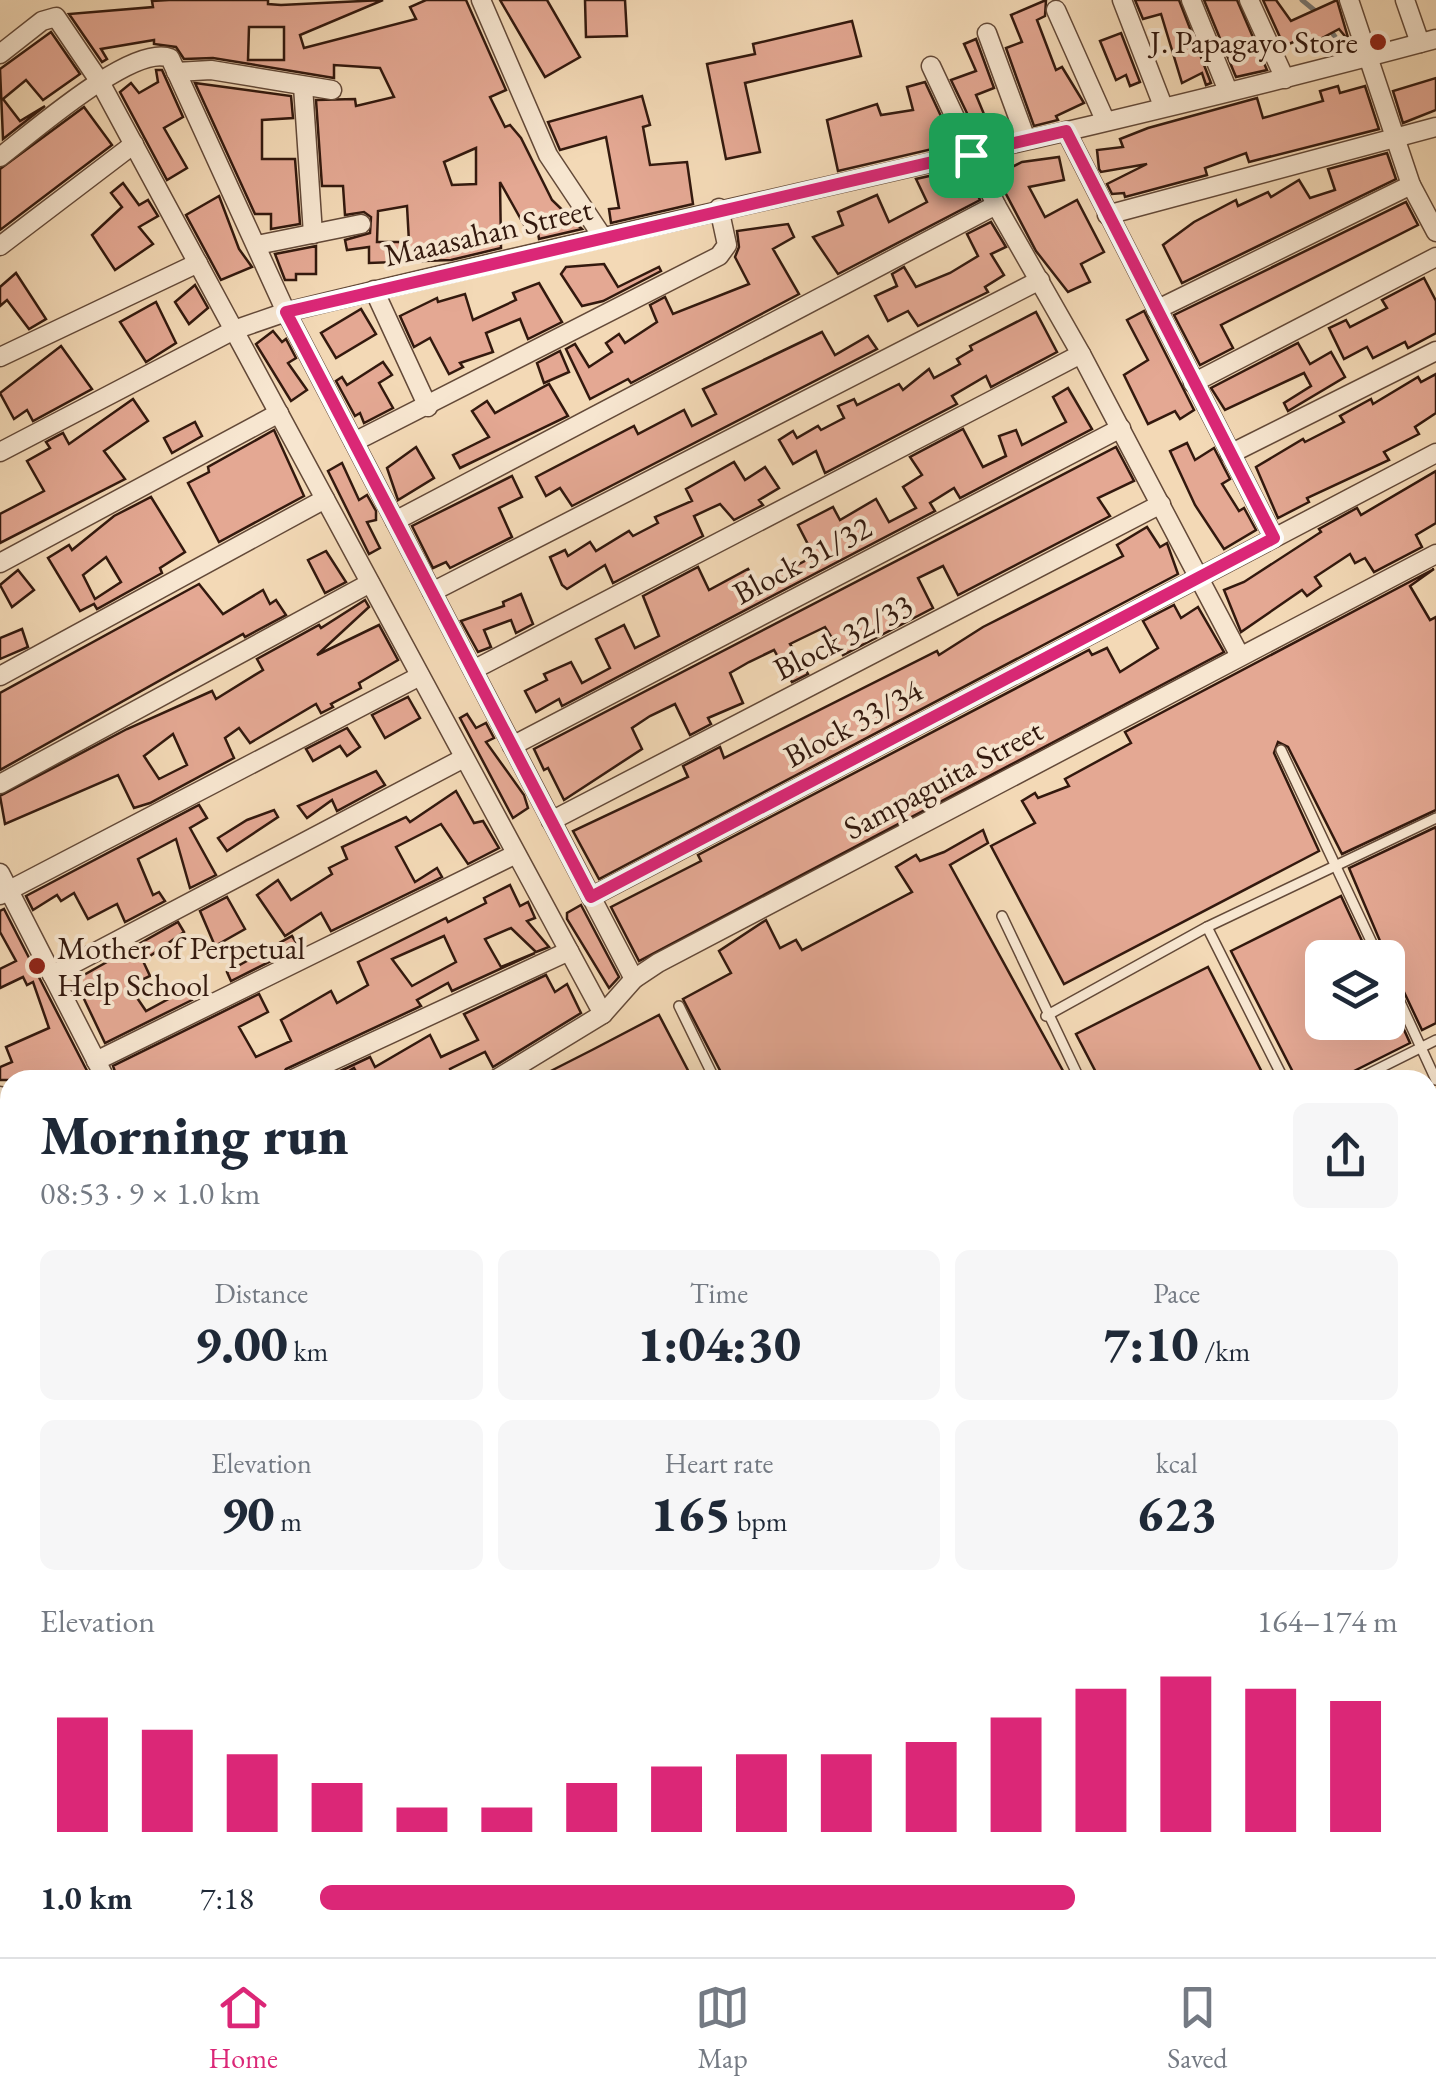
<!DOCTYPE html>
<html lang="en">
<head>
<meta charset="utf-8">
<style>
  body { margin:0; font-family:"EB Garamond",serif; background:#f6f6f7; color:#1f2937; height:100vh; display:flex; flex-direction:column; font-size:38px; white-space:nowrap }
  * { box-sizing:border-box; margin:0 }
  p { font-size:32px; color:#747a83 }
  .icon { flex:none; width:55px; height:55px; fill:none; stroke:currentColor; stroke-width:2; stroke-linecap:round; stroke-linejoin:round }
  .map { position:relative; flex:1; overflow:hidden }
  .sheet { position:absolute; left:0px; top:1070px; width:1438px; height:888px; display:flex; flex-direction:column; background:#fff; border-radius:30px 30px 0 0; box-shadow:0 10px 40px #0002 }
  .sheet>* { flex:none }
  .controls { position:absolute; left:1305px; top:940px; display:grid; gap:20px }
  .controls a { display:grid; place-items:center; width:100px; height:100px; border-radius:15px; background:#fff; box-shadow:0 10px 40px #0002; font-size:50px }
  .pin { position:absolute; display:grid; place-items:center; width:85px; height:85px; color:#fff; margin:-42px; border-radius:20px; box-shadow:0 5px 15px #0006 }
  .round { display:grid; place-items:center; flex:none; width:105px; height:105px; border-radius:15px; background:#f6f6f7 }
  .head { display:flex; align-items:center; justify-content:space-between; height:170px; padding:0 40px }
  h1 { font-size:55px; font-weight:800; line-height:75px }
  .stats { display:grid; grid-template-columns:repeat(3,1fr); gap:15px; height:170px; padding:10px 40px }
  .stats div { display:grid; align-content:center; border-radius:15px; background:#f6f6f7; text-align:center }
  .stats b { font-size:50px; font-weight:800 }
  .stats small { font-size:28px; font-weight:400 }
  .stats p { font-size:28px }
  .chart { height:280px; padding:20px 40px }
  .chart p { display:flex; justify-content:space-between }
  .chart svg { width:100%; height:180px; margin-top:10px; stroke:#db2777; stroke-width:6 }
  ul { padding:0 40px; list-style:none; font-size:32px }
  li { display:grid; grid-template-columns:160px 120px 1fr; align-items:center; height:75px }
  li i { height:25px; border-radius:12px; background:#db2777 }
  .dock { display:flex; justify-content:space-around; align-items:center; height:140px; border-top:2px solid #e0e1e3; background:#fff; font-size:28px; color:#747a83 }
  .dock a { display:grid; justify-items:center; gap:5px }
  .dock .active { color:#db2777 }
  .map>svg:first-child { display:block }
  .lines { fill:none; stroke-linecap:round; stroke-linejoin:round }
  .stream { stroke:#767875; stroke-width:5 }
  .building { fill:#e4a893; stroke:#33190e; stroke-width:2.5; fill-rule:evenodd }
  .lane-casing { stroke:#634938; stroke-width:12 }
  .street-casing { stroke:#634938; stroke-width:21 }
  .secondary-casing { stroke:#33190e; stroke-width:29 }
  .lane { stroke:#f7e6d0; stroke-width:9 }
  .street { stroke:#f7e6d0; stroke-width:18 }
  .secondary { stroke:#f7e6d0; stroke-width:25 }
  .route-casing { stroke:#fff; stroke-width:20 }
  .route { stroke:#db2777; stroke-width:12 }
  .poi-dot { fill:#8f2418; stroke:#f7e6d0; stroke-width:4 }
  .labels { text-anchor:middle; stroke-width:8; stroke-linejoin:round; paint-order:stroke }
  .poi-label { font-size:32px; fill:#33190e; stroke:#f7e6d0; text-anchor:end }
  .street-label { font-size:32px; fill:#33190e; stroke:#f7e6d0 }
</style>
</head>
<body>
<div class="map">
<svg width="1436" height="1957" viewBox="0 0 1436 1957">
  <rect width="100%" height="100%" fill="#f3d9b6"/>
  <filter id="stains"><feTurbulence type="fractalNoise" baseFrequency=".002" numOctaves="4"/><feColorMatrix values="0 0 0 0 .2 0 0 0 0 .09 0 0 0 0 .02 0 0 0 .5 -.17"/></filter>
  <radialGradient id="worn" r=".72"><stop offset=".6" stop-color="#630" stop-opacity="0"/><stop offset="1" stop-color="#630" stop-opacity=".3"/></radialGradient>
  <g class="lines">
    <g class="stream">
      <polyline points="1302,0 1319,14"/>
      <polyline points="1328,27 1341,45"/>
    </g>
  </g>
  <g class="building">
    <path d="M 169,0 L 268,0 L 268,4 L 281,5 L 383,0 L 300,35 L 304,48 L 416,19 L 410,7 L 426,0 L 466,0 L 506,90 L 490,97 L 505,127 L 510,125 L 521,138 L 552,200 L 582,229 L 539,239 L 537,227 L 528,232 L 500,182 L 501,248 L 451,260 L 369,263 L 369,247 L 347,250 L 345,240 L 370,233 L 371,217 L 364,212 L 345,215 L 343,186 L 322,186 L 316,100 L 355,99 L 356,106 L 394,97 L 380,68 L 334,65 L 334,78 L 213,58 L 184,59 L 176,47 L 154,44 L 154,40 L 101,49 L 107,59 L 102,62 L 69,14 L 153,7 L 152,1 ZM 249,27 L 284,27 L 284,60 L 248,60 ZM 476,148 L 476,184 L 452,185 L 444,162 ZM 407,206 L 409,242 L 377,242 L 378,211 Z"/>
    <polygon points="500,0 547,0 580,57 545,77"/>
    <polygon points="585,0 625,0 627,36 586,37"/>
    <polygon points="1046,0 1045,16 1037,20 1056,70 1062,67 1084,103 1056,116 1058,120 1034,126 1006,48 1022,42 1011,15"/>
    <polygon points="1135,0 1179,0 1211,83 1206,85 1202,73 1182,83 1161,14 1143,19"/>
    <polygon points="1204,0 1237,0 1267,70 1236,77"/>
    <polygon points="1263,0 1276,0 1291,21 1337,0 1349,41 1339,29 1309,45 1305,37 1284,46"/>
    <polygon points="852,21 861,56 745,83 760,152 726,159 707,64 755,54 753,44"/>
    <polygon points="51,32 80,74 43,100 26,80 3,99 20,121 45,106 3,139 0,69"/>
    <polygon points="1121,33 1140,82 1130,86 1126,75 1116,80 1100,41"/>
    <polygon points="976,39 994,88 976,95 991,131 978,136 951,80 976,71 964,44"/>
    <polygon points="156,70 162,70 183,117 164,128 187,168 167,180 120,92 131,83 139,93 158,82"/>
    <polygon points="1436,78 1436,110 1403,123 1393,91"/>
    <polygon points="925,82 954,144 838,171 827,120 877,104 881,115 913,110 907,87"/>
    <polygon points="195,83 291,96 293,118 262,120 262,159 295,159 300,224 271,229 271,214 255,214"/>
    <polygon points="1338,86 1340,93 1365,86 1379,129 1249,162 1246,153 1205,168 1207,175 1125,197 1124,193 1112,194 1107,184 1147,164 1101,172 1099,169 1097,150 1123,147 1120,139 1148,128 1257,98 1263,118 1323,101 1320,91"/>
    <polygon points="642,96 650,125 643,127 650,165 687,162 693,204 611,223 609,209 619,208 606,137 560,150 548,122"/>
    <polygon points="84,107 112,145 0,230 0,169"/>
    <polygon points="1387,153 1396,179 1182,283 1163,245 1194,222 1236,200 1238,206 1268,192 1271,197 1299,180 1310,198 1335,190 1328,169"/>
    <polygon points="1059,157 1064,180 1029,187 1045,217 1077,200 1104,252 1081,264 1090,282 1068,292 1036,251 996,175 1022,162"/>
    <polygon points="965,168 980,200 838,274 813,237 843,225 838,212 877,195 889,222 927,202 916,179"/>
    <polygon points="123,183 139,205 148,200 158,216 139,227 153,244 115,270 92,235 122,207 111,193"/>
    <polygon points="219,196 239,249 252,267 221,280 186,215"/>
    <polygon points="1406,202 1418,225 1221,325 1233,348 1200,365 1174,315"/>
    <polygon points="991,222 1006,247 991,254 1004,275 985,287 988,292 918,326 908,311 888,321 875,296 897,286 892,274 904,267 916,287 950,273 978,256 967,234"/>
    <polygon points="788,224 794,237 773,249 799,294 631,383 628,379 590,399 566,349 575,344 589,367 612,352 606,343 619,334 625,343 657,322 650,305 665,297 673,314 749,284 735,257 739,247 737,231"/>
    <polygon points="316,246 316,274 296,274 296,280 285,280 275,254"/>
    <polygon points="604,264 618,287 659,267 661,271 603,301 582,306 561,274 566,267"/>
    <polygon points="16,273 46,319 29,329 7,300 0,306 0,287"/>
    <polygon points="1424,278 1436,301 1436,333 1408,348 1405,342 1373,358 1367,347 1344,359 1329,328 1346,320 1350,327 1387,308 1382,300"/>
    <polygon points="539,283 562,322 528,339 520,319 486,333 493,352 460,363 463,367 449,374 430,338 414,347 400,316 437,298 438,302 465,294 473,320 516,300 513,293"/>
    <polygon points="195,285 208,308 189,324 175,302"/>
    <polygon points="156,302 176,343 146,362 120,322"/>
    <polygon points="361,309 376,334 336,358 321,333"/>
    <polygon points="1144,311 1194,410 1180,419 1175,411 1148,424 1124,375 1148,360 1127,320"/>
    <polygon points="1036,312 1057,352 991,387 986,376 952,396 957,404 825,473 816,451 793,464 779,440 793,431 797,438 818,426 821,430 844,418 838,406 854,399 857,405 899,384 903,390 929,369 934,378 960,364 957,359 972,350 970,346"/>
    <polygon points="273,331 282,342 286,339 296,358 288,363 307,390 291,401 256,344"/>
    <polygon points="822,332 835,355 868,336 877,349 572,506 560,488 546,496 536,477 634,426 638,434 684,410 692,426 716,414 703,389"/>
    <polygon points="1298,343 1310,364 1331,352 1345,377 1288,411 1284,403 1311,386 1304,373 1225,410 1211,388"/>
    <polygon points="61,346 92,389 33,421 27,410 14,419 0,393"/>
    <polygon points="560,351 569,372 544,383 537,363"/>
    <polygon points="383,362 392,375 379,383 393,408 364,423 360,413 355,416 336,381 342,377 347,385"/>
    <polygon points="1436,374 1436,413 1415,427 1419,434 1384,452 1389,460 1307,498 1309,502 1278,518 1256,467 1303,439 1305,442 1344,422 1340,416 1371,399 1373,404 1418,377 1421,382"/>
    <polygon points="549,384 568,416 460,468 453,455 489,437 472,411 487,401 495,413"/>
    <polygon points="1068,388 1092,429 960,498 954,488 930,503 935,511 562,706 559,699 536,712 525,691 547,680 544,674 571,662 582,683 610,668 596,639 624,625 635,648 659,636 643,596 698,567 709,590 748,569 758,586 814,556 798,525 833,507 840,520 876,499 889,522 916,508 903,487 922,475 910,457 963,429 983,467 1006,456 999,436 1016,430 1022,445 1066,422 1053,397"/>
    <polygon points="133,399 148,421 104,451 125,479 0,543 0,514 44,491 27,461 50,448 46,442 63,433 69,444"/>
    <polygon points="195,422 202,436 172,453 164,438"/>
    <polygon points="274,430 304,496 219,542 188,483 209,472 208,467"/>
    <polygon points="1187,443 1195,460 1214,448 1230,479 1222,484 1239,511 1244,508 1256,530 1224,549 1195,505 1170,451"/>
    <polygon points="416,447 434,478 398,500 387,468"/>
    <polygon points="1116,447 1134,481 1098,498 1110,516 958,595 943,566 918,578 933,608 843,655 825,627 790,644 808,674 792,682 774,650 749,662 730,673 743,703 708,718 711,724 690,735 675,704 650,716 632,728 642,749 564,800 548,768 544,770 534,749"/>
    <polygon points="734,462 745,480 765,467 779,488 759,500 763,505 734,520 720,504 694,516 703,536 613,583 605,565 567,589 562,585 550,557 565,550 568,556 590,542 596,551 629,531 633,536 658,523 655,517 692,501 686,489"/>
    <polygon points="342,463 359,500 367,495 376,511 376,520 367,522 380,548 369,554 328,471"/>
    <polygon points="1436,471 1436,523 1416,535 1422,547 1374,572 1365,558 1355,563 1350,554 1315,577 1321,586 1307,596 1302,590 1241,632 1224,590 1244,582 1321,532 1319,529 1357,508 1361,515"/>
    <polygon points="512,476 522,497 499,508 512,537 450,568 446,562 433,568 412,526"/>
    <path d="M 151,497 L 185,552 L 160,568 L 162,573 L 97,609 L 94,604 L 80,611 L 48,558 L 69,545 L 72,550 L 114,516 ZM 106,557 L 121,582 L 95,599 L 83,575 Z"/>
    <polygon points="1147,527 1160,547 1167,543 1178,574 599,879 573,831 688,777 683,766 720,747 724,758 937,651 939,655 983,627 1123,556 1117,545"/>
    <polygon points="326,551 346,582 325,593 308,560"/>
    <polygon points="1434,569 1410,586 1430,620 1436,617 1436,810 1342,854 1288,747 1278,742 1274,753 1319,851 1064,984 991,846 1035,823 1022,801 1035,793 1038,798 1069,786 1065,779 1131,743 1125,732"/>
    <polygon points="18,570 34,590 12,607 0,585"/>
    <polygon points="199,584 223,614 263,590 270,604 276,600 286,615 245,637 243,634 0,770 0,693"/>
    <polygon points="521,594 533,624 516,633 511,620 484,630 491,647 478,652 461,621 504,606 503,602"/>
    <path d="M 365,600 L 369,607 L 317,655 L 379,625 L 398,660 L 359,683 L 361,688 L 331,704 L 333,707 L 321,713 L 316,704 L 250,743 L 239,728 L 225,738 L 234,758 L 150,803 L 134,808 L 118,775 L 5,824 L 0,796 L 127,729 L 212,691 L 216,699 L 263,670 L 257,659 L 319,625 L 321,628 ZM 173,734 L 187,765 L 159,779 L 144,756 Z"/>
    <polygon points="1174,605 1181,618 1198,607 1224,652 639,961 611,907 701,861 698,855 1089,650 1092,655 1107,648 1120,672 1158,648 1143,621"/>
    <polygon points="22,629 28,647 0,659 0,638"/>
    <polygon points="408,697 420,718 385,738 372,715"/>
    <polygon points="467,714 476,728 486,723 494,738 486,742 524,795 528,808 513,818 460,718"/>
    <polygon points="347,728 360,747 347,756 340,746 313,761 306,749"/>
    <polygon points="376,771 385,785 337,811 332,800 307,818 298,806"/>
    <polygon points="456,791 474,823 483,821 499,848 468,864 441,824 396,847 415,882 437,868 442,877 331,931 321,913 285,936 257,895 278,880 291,900 332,874 329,868 347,859 342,847 406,817 410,822"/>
    <polygon points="199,805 207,818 190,828 216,875 190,888 176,839 138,859 153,895 159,892 165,901 125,922 117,904 88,919 74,893 61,901 57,895 33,910 26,896"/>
    <polygon points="274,810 278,817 227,851 218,838 247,820"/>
    <polygon points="1436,827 1436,1023 1422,1030 1395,973 1388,968 1386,955 1349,868"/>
    <polygon points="983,830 988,843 950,865 1068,1080 725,1080 683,999 731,973 719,951 766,920 780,948 796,940 802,950 912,892 896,867 916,855 920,861 944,852"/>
    <path d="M 510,885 L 520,906 L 528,902 L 535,918 L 527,921 L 549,947 L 536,952 L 511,928 L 485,939 L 501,967 L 535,953 L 452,991 L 448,983 L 417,1000 L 421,1006 L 286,1069 L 279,1080 L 207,1080 L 205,1075 L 193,1080 L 118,1080 L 113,1066 L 259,994 L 268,1012 L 239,1027 L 256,1057 L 291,1041 L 281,1020 L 331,991 L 337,1003 L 368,985 L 358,962 L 446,918 L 448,922 L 486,903 L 484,898 ZM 444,936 L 456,962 L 412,986 L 392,959 Z"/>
    <polygon points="1341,896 1370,958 1322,958 1322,1022 1388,1022 1388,994 1410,1043 1336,1080 1297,1080 1231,951"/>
    <polygon points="227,897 245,929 215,946 200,911"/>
    <polygon points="581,905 619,977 609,988 567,919 567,913"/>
    <polygon points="4,909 85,1067 92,1080 0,1080 0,1067 12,1062 6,1047 49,1028 33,982 27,985 23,977 0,988 0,969 16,961 0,932 0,911"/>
    <polygon points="178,922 184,932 143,961 150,976 129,986 146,1011 187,989 192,1000 105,1043 75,980"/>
    <polygon points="292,936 299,947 231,981 227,972"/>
    <polygon points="1208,967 1266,1080 1100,1080 1076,1034"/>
    <polygon points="546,975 555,992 567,984 581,1013 493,1067 485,1052 450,1069 453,1080 354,1080 359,1077 354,1068 334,1080 321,1080 370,1057 375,1067 430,1035 441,1057 478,1040 464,1014"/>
    <polygon points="659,1015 693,1080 533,1080 592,1050"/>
  </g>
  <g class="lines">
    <defs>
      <g id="lane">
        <polyline points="1281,750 1379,958"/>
        <polyline points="1002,916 1080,1080"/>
        <polyline points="1207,927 1284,1080"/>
        <polyline points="1388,976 1436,1080"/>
        <polyline points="679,1006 715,1080"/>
        <polyline points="1046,1016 1207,927 1436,818"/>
        <polyline points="1356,1080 1436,1040"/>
        <polyline points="1428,1231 1436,1227"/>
        <polyline points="1428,1363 1436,1380"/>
        <polyline points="0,1471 10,1490"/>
        <polyline points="0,1681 10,1676"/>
        <polyline points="0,1846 10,1840"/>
        <polyline points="107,1948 112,1957"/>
        <polyline points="529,1948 534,1957"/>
      </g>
      <g id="street">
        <polyline points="481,0 548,155 602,236"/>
        <polyline points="1122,0 1163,106"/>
        <polyline points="1191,0 1228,91"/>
        <polyline points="1249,0 1285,79"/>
        <polyline points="1349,0 1411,185 1436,232"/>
        <polyline points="1405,0 1420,43"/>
        <polyline points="1056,10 1105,120"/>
        <polyline points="987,33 1026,139"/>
        <polyline points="0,54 42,21 56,17 100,82 603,1014"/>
        <polyline points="931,66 996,205 1081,354 1240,656"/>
        <polyline points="176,72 211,70 332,90"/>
        <polyline points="303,86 313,234"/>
        <polyline points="1066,131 1274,538"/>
        <path d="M 0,157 C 32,133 133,43 170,58 L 286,312 L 634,979"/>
        <polyline points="1107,215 1436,127"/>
        <polyline points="257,245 361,224"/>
        <polyline points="0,246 134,144"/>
        <polyline points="374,290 428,407"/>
        <polyline points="1156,310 1411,185"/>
        <polyline points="0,357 198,263"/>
        <polyline points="1193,383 1436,257"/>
        <polyline points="354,442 719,256 727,245 719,208"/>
        <path d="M 0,452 L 234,330 L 286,312 C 669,218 1055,141 1436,39"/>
        <polyline points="1230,454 1436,351"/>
        <polyline points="395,521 996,205"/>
        <polyline points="0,563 279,413"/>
        <polyline points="432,592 1040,280"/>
        <polyline points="473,670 1081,354"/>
        <polyline points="0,676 325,499"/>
        <polyline points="512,746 1121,428"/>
        <polyline points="0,784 370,583"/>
        <polyline points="551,821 1161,504"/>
        <polyline points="0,873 106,1080"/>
        <polyline points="0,895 420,676"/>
        <polyline points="591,897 1436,453"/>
        <polyline points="52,975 464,758"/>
        <polyline points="96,1061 516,854"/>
        <polyline points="291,1080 569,951"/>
        <polyline points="495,1080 603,1014 634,979 658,963 1436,554"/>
        <polyline points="0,1096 10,1116"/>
        <polyline points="0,1257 10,1285"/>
        <polyline points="0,1344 10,1338"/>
        <polyline points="1428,1559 1436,1555"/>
        <polyline points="1428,1794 1436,1790"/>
        <polyline points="665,1957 683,1948"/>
        <polyline points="1121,1957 1138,1948"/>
      </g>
      <g id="secondary">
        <polyline points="1428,1597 1436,1593"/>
        <polyline points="753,1957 771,1948"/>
      </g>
    </defs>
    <use href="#lane" class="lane-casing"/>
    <use href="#street" class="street-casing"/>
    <use href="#secondary" class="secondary-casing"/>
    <use href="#lane" class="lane"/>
    <use href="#street" class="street"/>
    <use href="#secondary" class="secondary"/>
  </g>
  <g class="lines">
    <defs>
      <polygon id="route" points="1066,131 1274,538 591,897 286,312"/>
    </defs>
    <use href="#route" class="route-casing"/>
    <use href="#route" class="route"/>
  </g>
  <g class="poi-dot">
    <circle cx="1378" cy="42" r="10"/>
    <circle cx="37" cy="966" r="10"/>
  </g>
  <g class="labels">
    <g class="poi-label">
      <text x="1358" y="53">J. Papagayo Store</text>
      <text x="57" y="959" text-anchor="start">Mother of Perpetual<tspan x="57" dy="37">Help School</tspan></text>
    </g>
    <g class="street-label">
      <text transform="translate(488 232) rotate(-13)" y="11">Maaasahan Street</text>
      <text transform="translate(802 560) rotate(-28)" y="11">Block 31/32</text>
      <text transform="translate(843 637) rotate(-27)" y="11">Block 32/33</text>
      <text transform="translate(853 723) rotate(-28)" y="11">Block 33/34</text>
      <text transform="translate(943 779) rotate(-28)" y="11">Sampaguita Street</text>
    </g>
  </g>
  <rect width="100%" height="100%" filter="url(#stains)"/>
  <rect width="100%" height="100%" fill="url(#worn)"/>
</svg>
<div class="controls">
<a><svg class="icon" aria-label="layers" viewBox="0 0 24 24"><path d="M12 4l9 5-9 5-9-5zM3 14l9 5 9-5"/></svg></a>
</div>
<div class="pin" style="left:971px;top:155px;background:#1e9e55"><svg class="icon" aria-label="arrive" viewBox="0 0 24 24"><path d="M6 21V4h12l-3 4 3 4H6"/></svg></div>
<section class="sheet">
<div class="head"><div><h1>Morning run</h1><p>08:53 · 9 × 1.0 km</p></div><a class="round"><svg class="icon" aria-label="share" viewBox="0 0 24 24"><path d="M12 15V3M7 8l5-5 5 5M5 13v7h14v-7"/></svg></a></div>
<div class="stats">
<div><p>Distance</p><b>9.00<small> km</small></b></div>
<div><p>Time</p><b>1:04:30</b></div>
<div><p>Pace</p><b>7:10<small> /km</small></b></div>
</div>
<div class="stats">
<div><p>Elevation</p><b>90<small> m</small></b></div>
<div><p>Heart rate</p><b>165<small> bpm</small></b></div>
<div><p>kcal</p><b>623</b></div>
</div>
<div class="chart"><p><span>Elevation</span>164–174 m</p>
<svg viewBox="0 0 160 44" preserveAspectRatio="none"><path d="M5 44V16M15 44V19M25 44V25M35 44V32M45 44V38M55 44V38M65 44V32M75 44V28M85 44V25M95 44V25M105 44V22M115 44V16M125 44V9M135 44V6M145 44V9M155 44V12"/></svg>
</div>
<ul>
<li><b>1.0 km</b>7:18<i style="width:70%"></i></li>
</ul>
</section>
</div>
<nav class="dock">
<a class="active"><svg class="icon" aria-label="home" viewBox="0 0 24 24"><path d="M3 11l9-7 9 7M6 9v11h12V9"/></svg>Home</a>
<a><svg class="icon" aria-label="map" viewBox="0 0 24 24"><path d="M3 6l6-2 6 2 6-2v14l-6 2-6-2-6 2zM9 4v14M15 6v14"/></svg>Map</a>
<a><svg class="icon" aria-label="saved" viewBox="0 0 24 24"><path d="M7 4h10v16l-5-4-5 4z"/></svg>Saved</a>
</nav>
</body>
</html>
